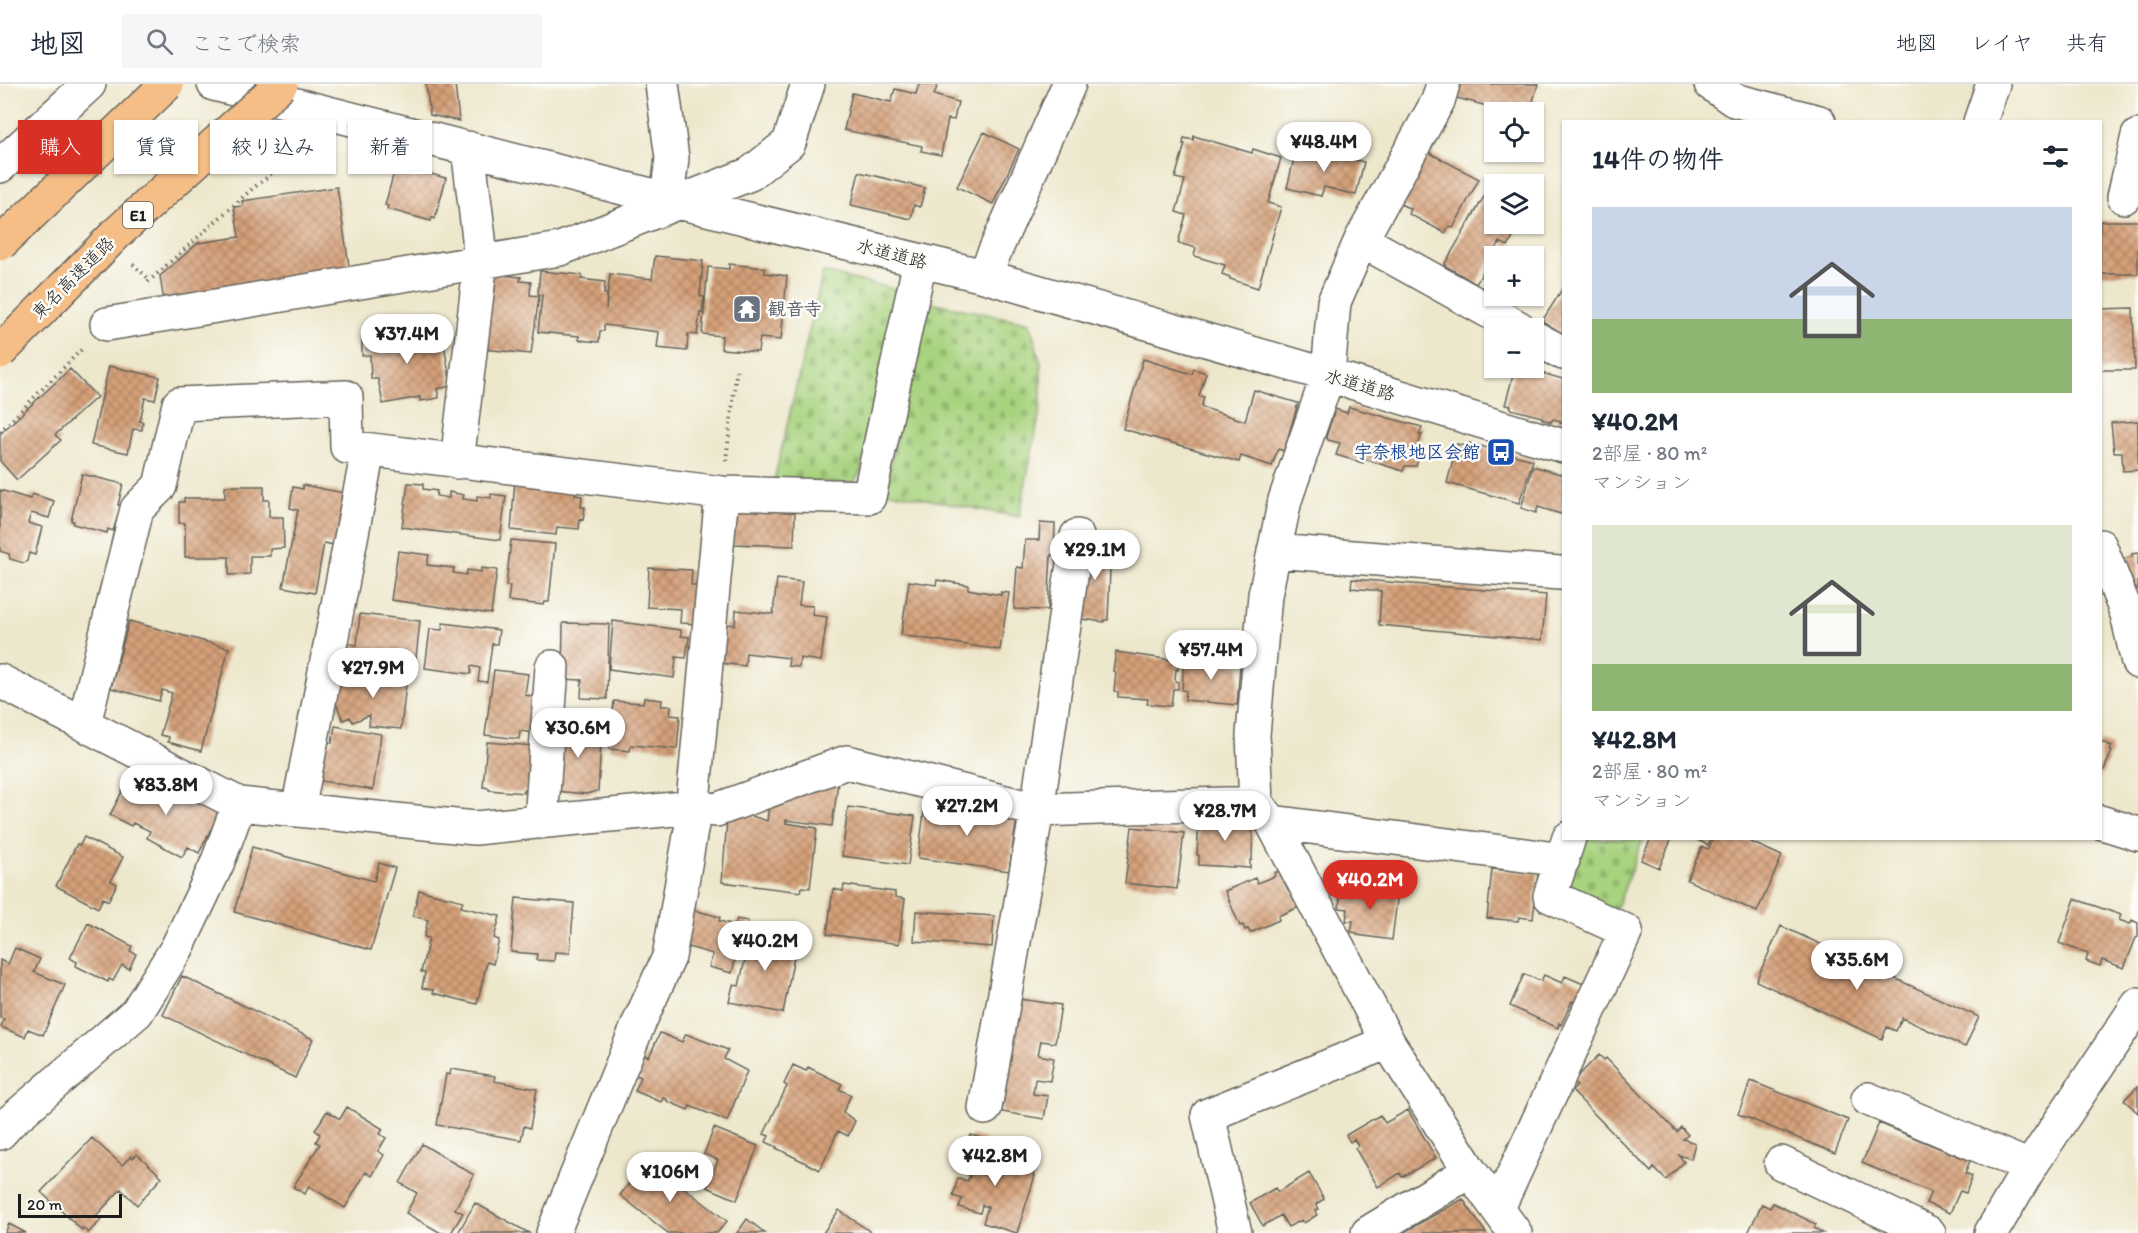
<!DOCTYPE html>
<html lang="ja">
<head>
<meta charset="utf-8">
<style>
  :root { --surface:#fff; --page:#f6f6f7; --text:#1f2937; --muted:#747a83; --line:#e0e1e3; --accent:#d93025 }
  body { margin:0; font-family:Itim,"Klee One",sans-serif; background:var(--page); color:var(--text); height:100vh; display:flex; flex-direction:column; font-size:22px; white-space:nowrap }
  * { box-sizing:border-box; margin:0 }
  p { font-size:20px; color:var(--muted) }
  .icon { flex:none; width:33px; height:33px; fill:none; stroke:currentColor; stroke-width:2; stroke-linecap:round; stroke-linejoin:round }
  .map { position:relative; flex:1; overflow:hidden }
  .panel { position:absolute; left:1562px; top:36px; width:540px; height:720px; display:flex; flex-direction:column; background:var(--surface); border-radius:0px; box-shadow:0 2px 4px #0004 }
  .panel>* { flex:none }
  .hud { position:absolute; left:18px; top:36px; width:570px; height:54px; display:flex; gap:12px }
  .controls { position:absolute; left:1484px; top:18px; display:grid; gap:12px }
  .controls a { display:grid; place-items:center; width:60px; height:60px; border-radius:0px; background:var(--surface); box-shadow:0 2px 4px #0004; font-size:30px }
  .scale { position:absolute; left:18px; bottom:15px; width:104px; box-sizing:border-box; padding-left:6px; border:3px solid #1c1c1c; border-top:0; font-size:16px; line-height:21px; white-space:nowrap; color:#1c1c1c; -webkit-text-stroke:4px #fdfcf7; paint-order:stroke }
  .price { position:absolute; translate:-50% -51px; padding:0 14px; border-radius:21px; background:#fff; color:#222; font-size:20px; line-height:39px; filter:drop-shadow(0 2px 3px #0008) }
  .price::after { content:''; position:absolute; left:50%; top:36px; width:18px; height:14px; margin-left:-9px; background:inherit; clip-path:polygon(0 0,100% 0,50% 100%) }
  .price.selected { background:var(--accent); color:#fff }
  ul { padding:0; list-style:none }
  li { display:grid; align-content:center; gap:12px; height:318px; padding:0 30px }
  li span { display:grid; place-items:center; height:186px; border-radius:0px; color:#555 }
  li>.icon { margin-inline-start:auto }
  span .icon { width:108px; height:108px; fill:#fffc; stroke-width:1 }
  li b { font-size:26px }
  h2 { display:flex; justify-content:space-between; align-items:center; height:72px; padding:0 30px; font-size:26px }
  .pill { padding:0 21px; border-radius:0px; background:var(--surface); box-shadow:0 2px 4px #0004; font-size:21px; line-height:54px }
  .pill.selected { background:var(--accent); color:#fff }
  header { display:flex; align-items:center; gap:36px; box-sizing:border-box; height:84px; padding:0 30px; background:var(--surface); border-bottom:2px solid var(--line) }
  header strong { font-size:28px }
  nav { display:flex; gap:33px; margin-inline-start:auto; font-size:21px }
  .search { width:420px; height:54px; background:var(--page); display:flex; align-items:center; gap:15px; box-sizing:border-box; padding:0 21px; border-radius:0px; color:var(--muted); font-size:22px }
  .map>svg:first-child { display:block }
  .cemetery { fill:url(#cemetery-stones); stroke:#62784e; stroke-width:1.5 }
  .building { fill:url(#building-cross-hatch) }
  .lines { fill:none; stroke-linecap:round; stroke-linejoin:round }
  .minor-casing { stroke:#65635a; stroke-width:36 }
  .path { stroke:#65635a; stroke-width:4; stroke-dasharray:1.5 4.5; stroke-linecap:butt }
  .minor { stroke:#fff; stroke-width:33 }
  .highway-bridge-casing { stroke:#65635a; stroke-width:36; stroke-linecap:butt }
  .highway-bridge { stroke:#f6be87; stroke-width:33 }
  .labels { text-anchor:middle; stroke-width:5; stroke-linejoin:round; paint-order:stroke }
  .shield { fill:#fdfcf7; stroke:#605f5e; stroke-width:1.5 }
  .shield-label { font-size:16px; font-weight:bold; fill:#1c1c1c }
  .street-label { font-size:18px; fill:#1c1c1c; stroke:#fdfcf7 }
  .worship-label { font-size:18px; font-weight:bold; fill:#5b616d; stroke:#fdfcf7; text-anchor:start }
  .transit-label { font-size:18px; font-weight:bold; fill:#164399; stroke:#fdfcf7; text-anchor:end }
</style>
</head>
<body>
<header>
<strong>地図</strong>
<div class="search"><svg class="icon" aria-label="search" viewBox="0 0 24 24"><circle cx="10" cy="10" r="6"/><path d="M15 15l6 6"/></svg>ここで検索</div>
<nav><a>地図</a><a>レイヤ</a><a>共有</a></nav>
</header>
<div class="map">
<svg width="2138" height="1149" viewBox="0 0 2138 1149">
  <defs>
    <pattern id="cemetery-stones" width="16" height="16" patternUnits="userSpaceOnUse" patternTransform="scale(1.5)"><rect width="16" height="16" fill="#a8d37f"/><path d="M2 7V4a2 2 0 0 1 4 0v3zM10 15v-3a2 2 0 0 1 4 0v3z" fill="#90b56d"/></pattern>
    <pattern id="building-cross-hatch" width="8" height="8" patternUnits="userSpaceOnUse" patternTransform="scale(1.5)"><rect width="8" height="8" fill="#d5a079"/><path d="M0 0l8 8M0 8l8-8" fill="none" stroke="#ac8262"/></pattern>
  </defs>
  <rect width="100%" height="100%" fill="#fdfcf7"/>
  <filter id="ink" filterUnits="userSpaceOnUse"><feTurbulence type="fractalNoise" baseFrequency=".0167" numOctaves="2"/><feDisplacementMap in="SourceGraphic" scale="12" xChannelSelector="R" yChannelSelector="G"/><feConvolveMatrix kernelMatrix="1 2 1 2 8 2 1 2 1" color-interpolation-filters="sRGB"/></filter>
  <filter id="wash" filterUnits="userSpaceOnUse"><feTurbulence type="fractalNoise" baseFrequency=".008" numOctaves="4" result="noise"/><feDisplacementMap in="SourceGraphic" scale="24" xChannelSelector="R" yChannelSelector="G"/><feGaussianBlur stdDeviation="1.35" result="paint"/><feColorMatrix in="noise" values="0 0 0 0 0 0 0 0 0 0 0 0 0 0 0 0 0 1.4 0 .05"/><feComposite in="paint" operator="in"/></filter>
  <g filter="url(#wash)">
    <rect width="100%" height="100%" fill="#ede7cc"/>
    <!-- cemetery -->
    <path class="cemetery" d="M823 188 898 206 861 387 853 399 774 397Z
      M925 217 1030 239 1041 280V322L1019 433 885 407Z
      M1584 755H1643L1614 831 1566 808Z"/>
    <g id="blocks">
      <!-- building -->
      <path class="building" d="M426 0H455L459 37 430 31Z
        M919 0H938L934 11 958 18 954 36 948 35 941 71 921 67 922 62 844 46 852 9 891 18 895 5 916 10Z
        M1456 0H1538L1530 28H1510L1453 13Z
        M984 48 1019 65 993 120 957 103Z
        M1194 52 1252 69 1253 65 1281 74 1268 119 1281 123 1258 204 1230 195V193L1222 190 1225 181 1194 172 1196 164 1178 159 1186 131 1176 128 1185 96 1175 94 1185 60H1183L1184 54 1193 56Z
        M1297 62 1364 78 1356 111 1324 103 1321 112 1287 104Z
        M1424 66 1479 95 1453 144 1449 142 1445 149 1409 130 1411 125 1400 120Z
        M396 81 446 94 435 135 432 133 431 137 387 125 388 122 385 121Z
        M859 88 925 104 920 123 914 121 911 135 851 121Z
        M1495 94 1507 100H1494V140H1521L1508 162 1500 158 1476 200 1444 181Z
        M337 103 350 188 164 218 160 192 198 159 239 153 234 123 243 122 242 117Z
        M2100 137H2138V190H2100Z
        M655 172 703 177 700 212 704 213 702 229 700 228 697 251 688 250 687 267 657 264 659 248 604 241V247H600L599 258 579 256V252L538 248 542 211 538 210 540 187 582 191 581 195 605 198 604 210H607L606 225 610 190 652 195Z
        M729 180 765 184V189L787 192 781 256 760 254 758 268 721 265 722 252 702 250 708 183 729 185Z
        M491 190 521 193 520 197 531 198 530 211 539 212 531 270 483 265Z
        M1563 204V250L1542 237Z
        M2133 224 2135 286H2100V225Z
        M403 240 404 245 407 244 410 258 443 254 451 302 437 305 439 314 420 317V313L383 320 378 295H371L370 271 362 272V254L389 249 388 243Z
        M1143 275 1192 290 1194 285 1206 289 1199 312 1204 313 1201 323 1245 337 1254 306 1298 319 1284 367 1278 365 1272 382 1241 372 1239 378 1123 345Z
        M109 282 160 293 155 316 145 314 140 337 143 338 142 346 133 345 128 369 91 361Z
        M1515 284H1524L1563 295V340L1560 339 1561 337 1553 335 1551 338 1542 335V333L1511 325V322L1505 321Z
        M70 285 97 313 55 351 61 356 17 396 0 377V350Z
        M1349 323 1422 343 1419 351H1422L1415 368 1420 369 1416 382H1405L1403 387 1364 375 1363 379 1336 371 1340 359 1328 356 1326 353 1335 325 1347 329Z
        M2138 337V386L2123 387 2122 368H2114L2111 339Z
        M1469 359 1533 376 1519 419 1447 399 1457 360 1468 363Z
        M1533 382 1563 391V425L1561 430 1538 423 1536 429 1521 424Z
        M82 390 123 400 118 421 121 422 113 447 108 445 107 449 73 440 74 437H71Z
        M515 396 576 404 575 411 582 412 581 423H585L583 436 580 435 579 445 557 443 556 451 511 446Z
        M408 399 423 400V405L437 407 436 412 449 414V408L464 411 463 415 477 417V412L491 414V410L506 412 500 456 402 443Z
        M303 401 349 410 339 462 324 459 315 509 283 503 298 426 290 424 293 403 303 405Z
        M225 402H264V416H269V433H283L284 464 270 465V472H250V490L229 491V473H185V439H179V418H184V414H225Z
        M0 406 30 415 32 410 54 417 49 434 31 429 28 439 42 443 35 471 29 469 27 477 24 479 10 475 9 470 0 467Z
        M733 425 795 427 794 462 732 460Z
        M1040 439 1055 440 1054 471H1051L1048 526 1014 525 1017 483 1023 484 1025 456H1039Z
        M511 456 555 460 549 518H545L544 521 508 517 510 502H506Z
        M1080 457 1111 461 1108 536H1104V538L1082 535Z
        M398 467 429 471 427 481 454 484 453 489 466 491 467 486 481 488V484L497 486 491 530 391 516Z
        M2138 469V505L2122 507 2115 475 2132 473V470Z
        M649 484 692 486 691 501H700L698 540 680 539 681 525 647 523Z
        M777 495 802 498 799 521 813 522 812 531 827 533 821 577 800 574 799 583 788 582 789 574 746 569 745 582 720 579 725 540 735 541 736 526 773 530Z
        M1352 495 1546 511 1542 556 1379 541 1381 507 1351 504Z
        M937 496 968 501V505L1001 511V508L1009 509 1000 566 901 551 909 497 936 501Z
        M360 530 420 537 416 574 367 568 366 576 342 572 344 559 357 561Z
        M129 537 229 564 201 667 168 658 169 653 160 651 172 609 162 606 159 617 111 604Z
        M613 537 681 546V552L689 553 686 574 676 573 674 594 609 585Z
        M443 539 499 546 497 560H492L487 598 478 597 480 584 471 582V590L425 584 430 545 442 546Z
        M563 539 609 540 607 615 581 614 582 596 562 595Z
        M1116 568 1179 577 1178 586 1176 585 1175 597 1178 598V605H1173L1171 622 1147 620 1148 615 1118 613V608L1114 607 1116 588 1113 587Z
        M1184 572 1219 576 1218 578 1240 581 1237 621 1185 616 1186 607 1182 606Z
        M494 586 528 590 525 611 538 613 534 649 520 647 519 655 485 651Z
        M370 588 407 591 401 645 369 642 370 631 353 638 350 633 343 636 332 609 337 598 354 591 355 594Z
        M644 614 662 616 661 622H671L670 631 680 632 677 665 631 661 630 667 609 665 614 617 643 619Z
        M558 641 602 644 598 707 586 710 555 707Z
        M335 642 381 650 373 706 316 696 322 658 332 659Z
        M2100 657 2112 662 2110 666 2112 667 2100 695Z
        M487 658 534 662 531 707 524 706V709L489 706V704L483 703Z
        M130 692 175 714 179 706 220 727 199 769 188 763 182 773 147 754 150 747 133 739 131 742 110 731Z
        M814 696 838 699 832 742 786 736V739L817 744 810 804 802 803 801 808 722 798 728 724 767 737 770 712Z
        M925 720 1017 733 1009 787 918 774Z
        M848 723 915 732 908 781 842 772Z
        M1199 734 1253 735 1252 776H1250V784L1199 781V771H1197Z
        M1132 743 1184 749 1177 805 1125 799Z
        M84 753 123 773 111 797 117 800 108 817 103 814 98 824 56 802 77 760 80 761Z
        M1651 754H1672L1659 784 1641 776Z
        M1693 754H1711L1708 761Z
        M1714 754H1742L1782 772 1757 828 1687 796 1702 763 1708 765Z
        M252 763 374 797 379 779 395 784 371 866 234 828Z
        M1284 785 1299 823 1278 832 1279 836 1250 849 1248 845 1245 846 1243 841 1240 842 1225 807 1255 794 1257 799 1275 792 1274 789Z
        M1492 785 1538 789 1533 835 1519 833 1518 837 1487 834Z
        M844 801 895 808V813L905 815 899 860 827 850 833 805 843 807Z
        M1341 801 1398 808 1392 856 1357 851V849L1351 848 1353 837H1346L1348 825 1339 824Z
        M419 806 463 817 461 823 500 832 494 854 499 856 493 880 487 878 477 920 433 909 434 906 422 904 425 889 421 888 429 854 424 853 428 836 413 832Z
        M516 814 574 819 570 869 555 868 554 877 536 876 537 870 511 868Z
        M2075 815 2121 831 2119 836 2130 840 2132 836 2138 839V853L2136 854 2124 884 2102 876 2100 882 2086 877 2088 870 2059 859Z
        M690 825 720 833 719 837 735 841 737 835 748 837 745 848 742 847 732 889 709 883 713 870 681 861Z
        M916 827 994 832 992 863 914 857Z
        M88 839 132 862 130 867 136 870 129 885 122 881 113 897 109 895 108 898 76 882 77 878 70 874Z
        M1781 842 1979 933 1965 963 1902 934 1896 947 1887 943 1882 955 1756 897Z
        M748 846 797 857 783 929 729 918 733 901 739 902 748 863 744 862Z
        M15 864 40 875 34 888 65 901 43 951 28 945 25 953 1 943 4 935 0 934V876L8 880Z
        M1524 890 1541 897 1544 891 1562 899 1565 892 1588 902 1580 921 1572 917 1561 941 1559 939 1558 944 1510 922Z
        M182 892 313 955 295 994 163 931Z
        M1019 915 1061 921 1055 959 1041 957 1038 971 1054 974 1050 997 1035 995 1033 1010 1048 1012 1044 1035 1002 1028Z
        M660 949 682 958 686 950 728 966 724 975 747 987 727 1037 690 1022 688 1026 667 1017V1015L663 1014 661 1018 635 1007 641 993 636 991 644 971 649 973Z
        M1599 971 1604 976 1606 974 1677 1048 1681 1043 1688 1051 1683 1055 1695 1059 1691 1075 1679 1071 1684 1078 1666 1096 1654 1084 1651 1088 1572 1007 1577 1002 1572 998Z
        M793 981 806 987 808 983 842 1000 839 1005 851 1011 843 1028 855 1037 848 1052 838 1047 820 1086 776 1064 777 1063 766 1058 769 1052 764 1050 787 1002 784 1000Z
        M451 985 495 992 494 997 537 1005 530 1044 524 1042 521 1056 437 1041 446 990 450 991Z
        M1751 997 1848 1036 1835 1069 1738 1030Z
        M2138 1002V1029L2124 1016Z
        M347 1023 383 1045 380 1050 386 1054 378 1067 384 1071 372 1092 366 1088 345 1124 309 1102 305 1110 293 1103 320 1060 316 1058 320 1050 315 1046 327 1027 340 1035Z
        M1408 1026 1436 1074 1402 1093 1400 1089 1378 1103 1355 1064 1358 1062 1354 1055 1350 1058 1346 1051 1380 1031 1385 1039Z
        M1879 1039 1970 1077 1965 1089 1972 1092 1966 1109 1960 1107 1950 1129 1926 1119 1931 1108 1862 1079Z
        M714 1044 758 1062 737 1116 707 1103 718 1076 704 1070Z
        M971 1051 984 1055 980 1066 1001 1072 996 1086 1004 1088 1007 1079 1017 1082 1020 1074 1036 1080 1033 1091 1035 1092 1017 1149 983 1139 988 1123 982 1121 980 1129 959 1123 962 1115 953 1112 958 1094 968 1097 970 1091 964 1089 967 1081 959 1078 964 1062 967 1063Z
        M92 1054 122 1081 131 1072 133 1074 137 1070 162 1093 137 1121 121 1105 96 1132 101 1136 88 1149 83 1144 82 1146 41 1108Z
        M422 1060 474 1091 455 1125 463 1129 451 1149H441L406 1129 417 1109 400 1099Z
        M648 1076 727 1137 717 1149H668L620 1111Z
        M1309 1089 1324 1115 1316 1120 1319 1125 1315 1127 1317 1131 1304 1139 1302 1136 1288 1143 1281 1131 1263 1142 1250 1119 1275 1104 1278 1108Z
        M1463 1115 1486 1149H1402Z
        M475 1119 529 1149H458Z
        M1773 1119 1816 1140 1814 1144 1823 1149H1748L1762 1120 1770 1124Z
        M839 1126 872 1149H823Z
        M747 1135 765 1149H737Z
        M9 1140 26 1149H5Z"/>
    </g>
  </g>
  <g filter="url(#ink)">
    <use href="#blocks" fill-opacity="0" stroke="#65635a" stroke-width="1.5"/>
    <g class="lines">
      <!-- minor casing -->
      <g class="minor-casing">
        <path id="minor" d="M214 0 678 118 984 192 1328 291 1563 362
          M662 0 672 74 667 115
          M1443 0 1438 17 1361 156 1334 218 1328 291 1285 416 1265 511 1253 651 1256 719 1272 738 1388 958 1470 1087 1515 1149
          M1711 0 1734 16 1819 38
          M1980 38 1993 0
          M0 82 89 0
          M2124 113 2138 52
          M1361 156 1519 244
          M984 192 1069 0
          M107 240 560 165 750 90 789 59 808 0
          M1533 253 1563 269
          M457 378 480 184 479 154 468 64
          M2100 462 2127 530 2138 578
          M1274 467 1560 489
          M0 597 239 720 475 744 695 723 716 726 847 678 1037 726 1256 719
          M84 640 137 425 160 402 179 320 346 313 347 363 722 409 869 413 920 177
          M298 726 368 367
          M541 738 552 583
          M1272 738 1563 776
          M2100 738 2138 750
          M1868 1015 2030 1083
          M985 1024 1037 726 1077 452
          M0 1049 10 1038 137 928 177 864 217 780 239 720
          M1781 1079 1929 1149
          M1498 1124 1626 847 1550 812 1569 754
          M553 1149 639 939 669 873 695 723 694 707 722 409
          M1235 1149 1208 1031 1388 958
          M1368 1149 1470 1087
          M1991 1149 2030 1083 2138 921"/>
      </g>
      <!-- path -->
      <path class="path" d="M133 180 150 196
        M148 198 252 105 312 60
        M0 348 84 263
        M726 377 737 282"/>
      <!-- minor -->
      <use href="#minor" class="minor"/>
      <!-- highway-bridge casing -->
      <g class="highway-bridge-casing">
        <path id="highway-bridge" d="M0 160 167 0
          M0 268 117 149 281 0"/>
      </g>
      <!-- highway-bridge -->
      <use href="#highway-bridge" class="highway-bridge"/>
    </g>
  </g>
  <!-- icons -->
  <defs>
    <g id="temple-square" transform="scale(1.5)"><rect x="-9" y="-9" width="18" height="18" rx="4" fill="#6b7280" stroke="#fdfcf7"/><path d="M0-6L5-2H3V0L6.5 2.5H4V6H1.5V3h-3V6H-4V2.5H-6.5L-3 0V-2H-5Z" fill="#fff"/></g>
    <g id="bus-square" transform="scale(1.5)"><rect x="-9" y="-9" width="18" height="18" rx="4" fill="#1a4fb4" stroke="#fdfcf7"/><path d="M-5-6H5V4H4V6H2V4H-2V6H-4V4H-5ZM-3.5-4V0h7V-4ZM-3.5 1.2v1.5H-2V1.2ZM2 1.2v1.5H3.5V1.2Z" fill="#fff"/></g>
  </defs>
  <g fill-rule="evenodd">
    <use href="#temple-square" x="747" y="225"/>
    <use href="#bus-square" x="1501" y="368"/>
  </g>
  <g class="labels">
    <!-- shield labels -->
    <rect class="shield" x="123" y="118" width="30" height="26" rx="4.5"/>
    <g class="shield-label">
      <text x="138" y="137">E1</text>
    </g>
    <!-- street labels -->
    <g class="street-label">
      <text transform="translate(892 170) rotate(14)" y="6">水道道路</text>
      <text transform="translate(73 194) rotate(-45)" y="6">東名高速道路</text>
      <text transform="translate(1360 301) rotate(16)" y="6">水道道路</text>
    </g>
    <!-- worship labels -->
    <g class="worship-label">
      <text x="768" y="231">観音寺</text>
    </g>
    <!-- transit labels -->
    <g class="transit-label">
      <text x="1480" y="374">宇奈根地区会館</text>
    </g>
  </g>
</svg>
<div class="controls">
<a><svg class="icon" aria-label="locate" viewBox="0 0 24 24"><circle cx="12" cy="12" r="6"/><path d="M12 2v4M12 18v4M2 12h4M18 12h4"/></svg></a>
<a><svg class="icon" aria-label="layers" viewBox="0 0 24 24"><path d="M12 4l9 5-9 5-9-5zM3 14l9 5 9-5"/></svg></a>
<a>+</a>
<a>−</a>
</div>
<div class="scale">20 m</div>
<b class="price" style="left:1324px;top:89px">¥48.4M</b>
<b class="price" style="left:407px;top:281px">¥37.4M</b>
<b class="price" style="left:1095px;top:497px">¥29.1M</b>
<b class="price" style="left:1211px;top:597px">¥57.4M</b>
<b class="price" style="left:373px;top:615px">¥27.9M</b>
<b class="price" style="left:578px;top:675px">¥30.6M</b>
<b class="price" style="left:166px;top:732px">¥83.8M</b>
<b class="price" style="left:967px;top:753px">¥27.2M</b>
<b class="price" style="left:1225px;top:758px">¥28.7M</b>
<b class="price selected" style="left:1370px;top:827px">¥40.2M</b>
<b class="price" style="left:765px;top:888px">¥40.2M</b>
<b class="price" style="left:1857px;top:907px">¥35.6M</b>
<b class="price" style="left:995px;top:1103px">¥42.8M</b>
<b class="price" style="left:670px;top:1119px">¥106M</b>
<div class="hud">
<a class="pill selected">購入</a>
<a class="pill">賃貸</a>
<a class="pill">絞り込み</a>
<a class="pill">新着</a>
</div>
<section class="panel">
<h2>14件の物件<svg class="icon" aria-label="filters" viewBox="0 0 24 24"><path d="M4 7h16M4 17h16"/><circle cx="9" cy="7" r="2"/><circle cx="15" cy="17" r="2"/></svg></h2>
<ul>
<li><span style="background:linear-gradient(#c9d6e8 60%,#8fb573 0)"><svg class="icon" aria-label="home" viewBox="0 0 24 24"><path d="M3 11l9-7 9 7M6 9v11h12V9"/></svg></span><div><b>¥40.2M</b><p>2部屋 · 80 m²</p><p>マンション</p></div></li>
<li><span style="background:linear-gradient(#dfe7d0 75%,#8fb573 0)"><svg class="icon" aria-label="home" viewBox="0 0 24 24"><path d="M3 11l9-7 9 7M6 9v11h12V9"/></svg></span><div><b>¥42.8M</b><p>2部屋 · 80 m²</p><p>マンション</p></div></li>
</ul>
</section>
</div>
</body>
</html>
